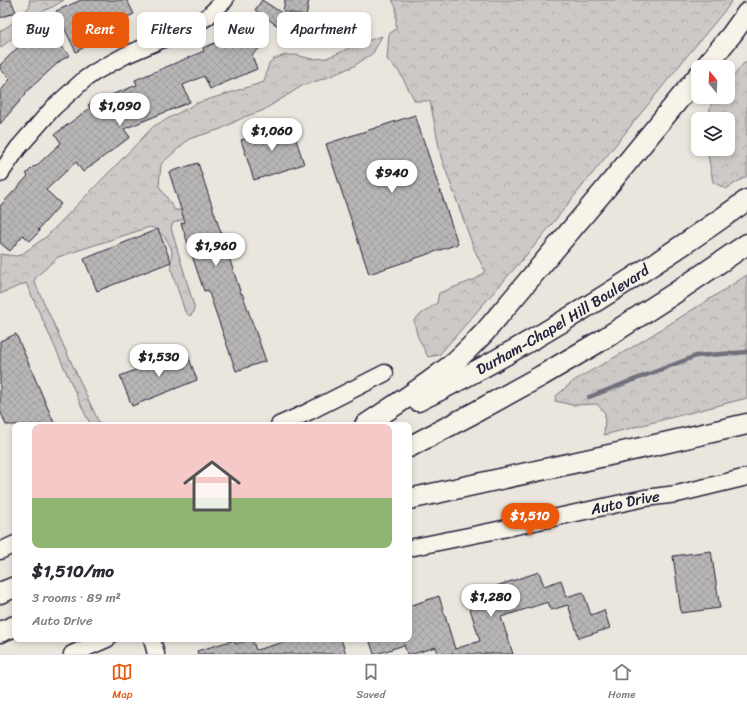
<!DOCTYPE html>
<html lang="en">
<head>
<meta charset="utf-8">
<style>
  :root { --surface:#fff; --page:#f7f7f7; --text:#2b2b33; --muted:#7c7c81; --line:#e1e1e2; --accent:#ea580c }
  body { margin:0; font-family:Sriracha,sans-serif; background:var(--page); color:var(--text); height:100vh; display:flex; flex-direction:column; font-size:15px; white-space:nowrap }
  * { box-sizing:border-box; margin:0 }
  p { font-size:13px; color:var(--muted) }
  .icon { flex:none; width:22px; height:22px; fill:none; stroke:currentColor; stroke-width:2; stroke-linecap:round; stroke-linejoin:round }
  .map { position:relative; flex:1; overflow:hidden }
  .panel { position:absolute; left:12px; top:422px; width:400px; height:220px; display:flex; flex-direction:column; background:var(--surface); border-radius:8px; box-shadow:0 2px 6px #0003 }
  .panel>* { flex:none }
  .hud { position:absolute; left:12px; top:12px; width:400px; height:36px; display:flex; gap:8px }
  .needle { width:26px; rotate:342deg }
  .controls { position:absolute; left:691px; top:60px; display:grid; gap:8px }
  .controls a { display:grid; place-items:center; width:44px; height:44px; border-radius:8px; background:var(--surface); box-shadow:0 2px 6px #0003; font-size:20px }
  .price { position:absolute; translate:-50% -34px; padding:0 9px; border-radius:14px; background:#fff; color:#222; font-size:13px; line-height:26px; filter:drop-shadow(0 1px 2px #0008) }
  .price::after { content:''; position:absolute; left:50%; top:24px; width:12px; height:9px; margin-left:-6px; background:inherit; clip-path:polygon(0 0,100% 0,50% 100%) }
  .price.selected { background:var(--accent); color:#fff }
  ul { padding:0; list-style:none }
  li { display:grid; align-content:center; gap:8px; height:212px; padding:0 20px }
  li span { display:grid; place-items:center; height:124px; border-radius:8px; color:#555 }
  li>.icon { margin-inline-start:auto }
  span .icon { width:72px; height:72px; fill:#fffc; stroke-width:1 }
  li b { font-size:17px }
  .tag { padding:0 14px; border-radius:8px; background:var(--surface); box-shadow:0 2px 6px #0003; font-size:14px; line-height:36px }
  .tag.selected { background:var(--accent); color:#fff }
  .tab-bar { display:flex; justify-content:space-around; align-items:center; height:56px; border-top:1px solid var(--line); background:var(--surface); font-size:11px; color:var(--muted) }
  .tab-bar a { display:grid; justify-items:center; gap:2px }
  .tab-bar .selected { color:var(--accent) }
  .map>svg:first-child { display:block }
  .forest { fill:url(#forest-crowns); stroke:#787680 }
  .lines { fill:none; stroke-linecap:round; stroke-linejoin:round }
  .stream { stroke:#716f7b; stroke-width:4.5 }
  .building { fill:url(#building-cross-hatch); stroke:#22223b }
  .minor-casing { stroke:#22223b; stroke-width:19 }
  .major-casing { stroke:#22223b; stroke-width:23 }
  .minor { stroke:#f7f3e8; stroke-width:16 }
  .major { stroke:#f7f3e8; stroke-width:20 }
  .labels { text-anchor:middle; stroke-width:3; stroke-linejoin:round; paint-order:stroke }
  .street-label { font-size:15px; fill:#22223b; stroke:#f7f3e8 }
</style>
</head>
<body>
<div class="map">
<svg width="747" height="654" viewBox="0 0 747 654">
  <defs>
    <pattern id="forest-crowns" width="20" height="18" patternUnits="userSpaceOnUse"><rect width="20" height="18" fill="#cdc9c6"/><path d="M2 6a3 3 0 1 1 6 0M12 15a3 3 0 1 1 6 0" fill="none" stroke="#b0acab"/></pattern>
    <pattern id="building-cross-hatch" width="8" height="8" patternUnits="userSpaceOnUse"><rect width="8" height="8" fill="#b8b6b5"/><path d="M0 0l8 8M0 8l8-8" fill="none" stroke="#9e9c9d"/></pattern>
  </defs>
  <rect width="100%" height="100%" fill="#eae6de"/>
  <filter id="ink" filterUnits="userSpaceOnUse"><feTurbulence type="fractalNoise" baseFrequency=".025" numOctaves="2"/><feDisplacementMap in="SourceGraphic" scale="8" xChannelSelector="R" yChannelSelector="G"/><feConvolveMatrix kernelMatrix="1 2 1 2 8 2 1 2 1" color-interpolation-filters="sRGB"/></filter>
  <g filter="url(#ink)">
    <!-- forest -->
    <path class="forest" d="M29 0H64L54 6 39 13 29 25 0 48V31L10 25 30 6Z
      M392 0H732L727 8 687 56 535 245 439 355 428 357 417 335 414 320 424 312 437 303 439 293 476 279 485 271 474 249 441 157 430 101H415L400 73 387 59 389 34 396 29V7Z
      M382 36 373 53 354 66 326 78 302 86 262 111 244 117 221 129 189 139 161 164 159 186 175 210H181L196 204 191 216 173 223 171 228 194 306V312L190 316 185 312C181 297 174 282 171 267 170 262 172 257 172 252 170 241 160 230 150 227L58 257 37 276 34 281 100 425H91L86 416 26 283 0 294V254L17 256 22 254 47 236 154 126 197 103 264 82 269 63 274 59 285 55H296L312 59 326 58 337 54 357 44Z
      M747 62V176L726 189 713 182 707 149H728V119H708L711 105 717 97H728V84L743 64Z
      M747 275V398L604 435 605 413 597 404 572 405 555 401 556 396 575 380 631 348 713 297Z"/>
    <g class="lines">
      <!-- stream -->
      <path class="stream" d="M589 397 696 356 747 352"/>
    </g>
    <!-- building -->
    <path class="building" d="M0 0H11L16 12 0 18Z
      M81 0H127L134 14 115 23 119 31 88 45 76 52 56 11Z
      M262 0 285 15 278 26 255 10Z
      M285 0H309L306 16 283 11Z
      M250 22 267 42 252 55 257 69 210 89 204 76 183 85 190 102 124 129 130 137 83 172 76 162 46 190 61 204 38 230 40 231 30 241 23 235 10 251 0 243V206L28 176 26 174 34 166 35 167 61 143 55 134 90 108 88 105 99 97 101 99 137 85 135 80 204 51 203 48 236 34Z
      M39 27 70 55 60 61 25 93 26 94 0 124V92L10 79 0 69V65Z
      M415 115 458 244 369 274 326 144Z
      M291 124 304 164 254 180 241 140Z
      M198 163 241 294 242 293 266 361 236 371 208 290 204 291 181 223 185 222 169 172Z
      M158 229 171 262 97 291 84 259Z
      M16 334 55 425H6L0 410V341Z
      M186 350 197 380 132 406 120 376Z
      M711 551 720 608 681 613 673 556Z
      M539 572 544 586 561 580 566 597 583 592 591 615 604 610 610 628 579 638 568 605 551 610 548 602 501 617 513 654H438L436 647 413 654H407L404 645 377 654H374L369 639H409V606L439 596 455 649 480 641 466 596Z
      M252 639 256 650 288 641 287 639H341L346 654H198L197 651 234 640 236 644Z"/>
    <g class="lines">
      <!-- minor casing -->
      <g class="minor-casing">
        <g id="minor">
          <path d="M0 174 18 148 53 108 85 79 95 72 126 55 187 29 207 17 225 0"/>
          <path d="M279 425 308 412 385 373"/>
          <path id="s1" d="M409 548 493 531 645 498 677 494 747 477"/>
          <path d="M0 551 15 544"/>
          <path d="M152 639 156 654"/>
          <path d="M72 654 107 639"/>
        </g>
      </g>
      <!-- major casing -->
      <g class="major-casing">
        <g id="major">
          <path d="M705 67 732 34 747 13"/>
          <path id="s2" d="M418 401C500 361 578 314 654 264 686 243 717 222 747 200"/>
          <path d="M365 425C394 406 424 387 451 365 463 355 473 344 484 333L603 192 698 76"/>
          <path d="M409 447 472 414 541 376 602 340 672 295 747 244"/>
          <path d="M409 499 664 443 747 424"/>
          <path d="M0 593 15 587"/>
          <path d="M0 632 15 626"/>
        </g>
      </g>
      <!-- minor -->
      <use href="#minor" class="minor"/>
      <!-- major -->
      <use href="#major" class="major"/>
    </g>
  </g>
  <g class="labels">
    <!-- street labels -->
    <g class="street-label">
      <text dy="5" stroke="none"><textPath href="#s2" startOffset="166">Durham-Chapel Hill Boulevard</textPath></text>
      <text dy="5" stroke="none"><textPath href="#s1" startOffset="221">Auto Drive</textPath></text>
    </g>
  </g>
</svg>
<div class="controls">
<a><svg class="needle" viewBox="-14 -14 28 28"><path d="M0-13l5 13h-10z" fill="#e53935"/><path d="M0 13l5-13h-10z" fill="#7c7c81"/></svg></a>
<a><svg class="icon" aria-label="layers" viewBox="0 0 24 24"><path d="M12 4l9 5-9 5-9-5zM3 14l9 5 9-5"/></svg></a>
</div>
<b class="price" style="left:120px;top:127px">$1,090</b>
<b class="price" style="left:272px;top:152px">$1,060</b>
<b class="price" style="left:392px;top:194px">$940</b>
<b class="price" style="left:216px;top:267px">$1,960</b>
<b class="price" style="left:159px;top:378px">$1,530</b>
<b class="price selected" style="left:530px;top:537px">$1,510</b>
<b class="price" style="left:491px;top:618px">$1,280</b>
<div class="hud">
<a class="tag">Buy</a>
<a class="tag selected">Rent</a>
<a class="tag">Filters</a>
<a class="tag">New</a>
<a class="tag">Apartment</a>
</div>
<section class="panel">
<ul>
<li><span style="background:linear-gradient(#f6c9c9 60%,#8fb573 0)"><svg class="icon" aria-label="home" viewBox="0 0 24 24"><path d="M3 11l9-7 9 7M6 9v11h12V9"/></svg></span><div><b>$1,510/mo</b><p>3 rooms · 89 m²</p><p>Auto Drive</p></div></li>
</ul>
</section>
</div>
<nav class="tab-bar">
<a class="selected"><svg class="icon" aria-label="map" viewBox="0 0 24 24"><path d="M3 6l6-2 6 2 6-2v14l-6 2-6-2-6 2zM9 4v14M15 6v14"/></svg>Map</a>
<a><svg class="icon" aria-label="saved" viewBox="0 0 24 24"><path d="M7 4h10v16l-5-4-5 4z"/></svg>Saved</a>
<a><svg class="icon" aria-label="home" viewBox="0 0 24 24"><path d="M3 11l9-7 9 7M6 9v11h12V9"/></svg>Home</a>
</nav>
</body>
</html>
